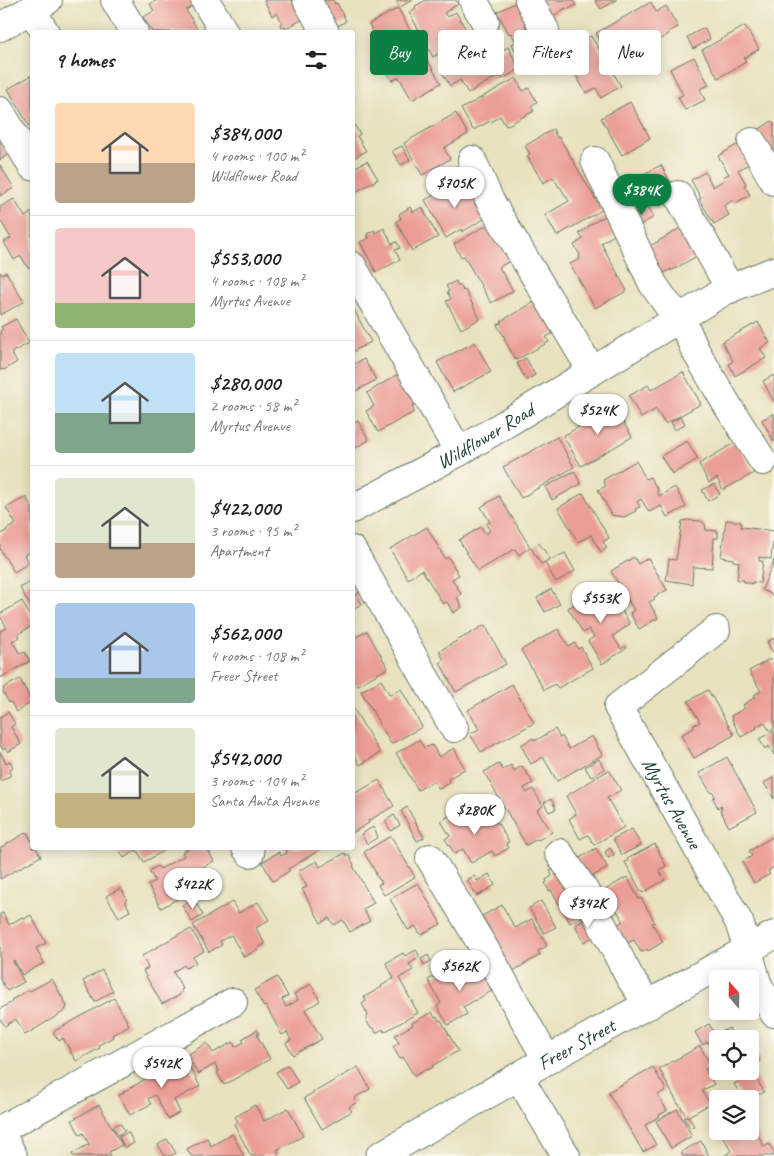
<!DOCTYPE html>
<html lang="en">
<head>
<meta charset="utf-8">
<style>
  :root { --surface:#fff; --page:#f2f2f2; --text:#222; --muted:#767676; --line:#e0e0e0; --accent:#0b8043 }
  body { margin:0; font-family:Caveat,sans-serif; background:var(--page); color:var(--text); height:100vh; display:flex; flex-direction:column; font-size:19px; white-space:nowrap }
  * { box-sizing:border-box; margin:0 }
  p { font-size:16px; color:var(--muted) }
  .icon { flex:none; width:28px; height:28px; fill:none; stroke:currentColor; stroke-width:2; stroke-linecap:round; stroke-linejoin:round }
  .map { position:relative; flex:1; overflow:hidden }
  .details { position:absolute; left:30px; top:30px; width:325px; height:820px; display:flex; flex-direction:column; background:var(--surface); border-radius:5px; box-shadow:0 2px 12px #0003 }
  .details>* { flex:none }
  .guide { position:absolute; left:370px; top:30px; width:329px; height:45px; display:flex; gap:10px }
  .needle { width:32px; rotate:340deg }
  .tools { position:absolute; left:709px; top:970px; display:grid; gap:10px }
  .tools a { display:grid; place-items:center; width:50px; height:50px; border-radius:5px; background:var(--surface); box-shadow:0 2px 12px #0003; font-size:25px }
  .price { position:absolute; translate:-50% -42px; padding:0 11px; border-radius:18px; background:#fff; color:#222; font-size:16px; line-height:32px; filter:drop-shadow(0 1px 2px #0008) }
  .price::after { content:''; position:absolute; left:50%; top:30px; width:15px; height:11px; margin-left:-8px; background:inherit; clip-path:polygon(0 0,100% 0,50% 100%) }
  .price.on { background:var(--accent); color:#fff }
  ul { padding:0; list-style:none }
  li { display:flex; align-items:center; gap:15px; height:125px; padding:0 25px }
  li+li { border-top:1px solid var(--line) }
  li span { display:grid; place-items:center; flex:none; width:140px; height:100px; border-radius:5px; color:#555 }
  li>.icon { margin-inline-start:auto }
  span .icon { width:60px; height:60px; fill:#fffc; stroke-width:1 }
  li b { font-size:21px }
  h2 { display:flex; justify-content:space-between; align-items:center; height:60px; padding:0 25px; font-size:21px }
  .chip { padding:0 18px; border-radius:5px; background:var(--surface); box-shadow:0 2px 12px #0003; font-size:18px; line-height:45px }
  .chip.on { background:var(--accent); color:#fff }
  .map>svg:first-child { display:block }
  .building { fill:#eb9e96 }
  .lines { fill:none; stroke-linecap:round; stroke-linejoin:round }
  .minor-casing { stroke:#657765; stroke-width:30 }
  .major-casing { stroke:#657765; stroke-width:30 }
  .minor { stroke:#fff; stroke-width:28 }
  .major { stroke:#fff; stroke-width:28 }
  .labels { text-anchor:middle; stroke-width:4; stroke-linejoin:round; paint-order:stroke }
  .street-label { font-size:20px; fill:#1f3d34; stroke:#fbf7ec }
</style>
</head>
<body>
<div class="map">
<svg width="774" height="1156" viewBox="0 0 774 1156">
  <rect width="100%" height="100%" fill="#fbf7ec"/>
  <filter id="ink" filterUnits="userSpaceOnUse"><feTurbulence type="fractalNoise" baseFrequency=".02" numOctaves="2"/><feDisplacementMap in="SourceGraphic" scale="10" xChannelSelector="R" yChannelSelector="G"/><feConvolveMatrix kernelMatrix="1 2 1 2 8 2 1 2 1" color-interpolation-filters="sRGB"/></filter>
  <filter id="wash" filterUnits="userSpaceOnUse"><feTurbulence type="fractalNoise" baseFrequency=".0096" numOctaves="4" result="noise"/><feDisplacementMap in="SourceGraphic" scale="20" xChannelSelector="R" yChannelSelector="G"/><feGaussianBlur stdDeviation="1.12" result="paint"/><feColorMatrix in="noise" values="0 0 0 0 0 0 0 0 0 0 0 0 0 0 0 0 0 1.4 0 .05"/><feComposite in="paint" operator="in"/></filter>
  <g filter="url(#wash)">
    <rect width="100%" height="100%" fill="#e8e2bf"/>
    <g id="blocks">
      <!-- building -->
      <path class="building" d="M157 0H192L195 5 186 10 199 32H152L143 17 154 11 150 4Z
        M264 0H295L305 18 286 28 285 26 282 27 280 24 282 22 277 13 272 16Z
        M322 0H333L335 4 337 3 346 21 336 27Z
        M396 0H413L400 7Z
        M426 0H456L458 4 444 13 447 17 456 12 469 35 433 57 409 12 416 8 415 6Z
        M537 0H573L576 5 567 10 566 8 548 19Z
        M595 0H617L601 9Z
        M519 1 530 22 525 25 529 34 531 33 544 59 525 69 512 44 516 42 511 33 509 34 497 12Z
        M651 2 656 12 666 6 678 27 668 32 669 34 642 50 636 40 626 46 625 44 608 53 596 33Z
        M398 8 411 32 395 41 402 53 382 64 375 51 382 48 376 38 374 40 371 34 373 33 369 24Z
        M745 26 759 49 744 58 746 62 718 78 702 50Z
        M704 28 710 39 693 49 687 37Z
        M591 36 621 86 601 98 596 88 586 93 572 68 579 64 570 48Z
        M488 47 493 56 508 47 520 69 502 79 500 75 468 93 460 80 450 86 440 69 473 51 474 54Z
        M404 57 410 67 426 58 441 83 412 100 399 77 392 81 385 69Z
        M694 57 709 85 700 89 705 100 685 110 678 97 683 95 670 69Z
        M32 75V131L8 89Z
        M516 78 523 91 529 88 537 102 531 106 534 111 506 126 500 116 491 122 490 121 473 130 461 109Z
        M630 102 650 138 622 155 601 118Z
        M456 113 468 134 444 148 450 159 422 175 404 143Z
        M772 121 774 124V159L758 130Z
        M352 122 360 134 357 136 366 151 352 159Z
        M0 129 13 152 0 160Z
        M553 129 557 138 559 137 602 210 557 236 545 215 569 201 560 187H559L553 177 543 183 527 156 530 154 525 146Z
        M740 143 751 163 738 170 746 184 744 185 750 195 735 203 733 200 724 206 729 215 714 224 699 199 701 198 691 180 705 172 713 187 724 180 723 177 729 174 718 156Z
        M402 146 410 160 401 165 392 151Z
        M367 161 378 179 354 193 352 190V169Z
        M0 165 14 188 0 196Z
        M661 165 676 193 651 206 636 178Z
        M465 179 477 201 474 203 484 219 462 232 461 229 446 238 425 200 457 182 458 183Z
        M14 199 25 217 32 212V265L28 268 21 256 14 260 4 242 11 238 0 220V207Z
        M648 206 654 217 636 227 629 216Z
        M410 207 413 212 422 207 438 237 412 251 396 221 401 219 399 214Z
        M605 216 616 234 601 243 627 291 595 308 570 264 580 259 579 256 580 255 574 245 583 239 579 233 589 227 588 226Z
        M489 224 510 261 499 267 513 291 491 303 464 256 461 257 454 244Z
        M684 226 700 254 671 271V269L660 275 645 249Z
        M384 228 392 244 397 242 400 248 395 250 400 260 376 272 360 242 369 238 367 234 374 230 375 233Z
        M0 272 2 275 6 272 24 302 0 315Z
        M456 281 458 286 460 284 463 291 465 290 480 319 461 329 446 301 451 299 447 292 449 291 446 286Z
        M538 300 556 332 546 337 549 342 516 360 504 339 505 338 497 325 502 322 501 321Z
        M352 306 371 342 352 352Z
        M16 319 29 343 11 353 17 362 4 370 3 369 0 370V331L3 329 1 327Z
        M758 322 770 343 760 348 766 358 735 376 729 364 733 361 722 342Z
        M475 342 491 372 453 392 437 362Z
        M526 358 535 375 526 380 517 363Z
        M364 359 376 380 354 392 352 389V365Z
        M403 371 420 401 412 406 414 412 378 432 366 411 374 406 367 393Z
        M683 372 701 404 665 424 656 409 641 418 629 396 648 385 651 390Z
        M774 375V402L763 381Z
        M614 406 632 437 581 466 563 436Z
        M774 413V442L762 420Z
        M681 417 685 424 675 430 671 422Z
        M352 421 354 423 358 421 369 440 352 450Z
        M557 437 574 467 521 498 503 467Z
        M687 441 698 459 672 474 661 456Z
        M736 442 754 473 723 490 717 478 709 483 699 464Z
        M636 461 646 479 650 477 658 490 657 491 659 496 675 487 686 507 667 517 661 506 649 512 641 499 637 502 640 507 635 509 636 511 624 517 612 515 598 490 606 486 603 480Z
        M574 471 581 484 552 500 545 487Z
        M714 484 720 494 708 501 702 490Z
        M583 493 609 538 603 542 607 548 601 552 591 535 578 542 558 508Z
        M499 496 530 547 519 555 515 549 478 571 459 540 481 527 486 534 490 531 486 524 490 522 481 507Z
        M26 497 32 508V550L24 555 29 563 14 572 0 549V535L6 531V530L16 524 6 508Z
        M688 520 701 521 705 524 706 530 718 531V538H714L712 568 693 567 692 584 666 580 669 559 676 560 682 521Z
        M726 520 741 522V527L774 531 771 559 759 557V561H763L760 583 752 582V584L744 582V580H737L739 562 733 561V559L721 557Z
        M427 527 445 559 448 557 459 575 452 579 461 594 457 597 462 607 453 613 447 602 443 604 422 570 408 579 390 549Z
        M539 543 550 559 541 564 531 548Z
        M565 553 575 571 556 582 545 563Z
        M634 557 638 564 648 558 667 590 654 597 655 599 649 602 658 618 639 629 630 613 634 610 611 571Z
        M774 560V597L771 596V594L762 590Z
        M352 579 360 592 356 595 362 604 352 609Z
        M32 581V608L20 588Z
        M551 589 560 604 545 612 537 598Z
        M595 592 599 599 610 592 630 624 613 636 621 649 626 646 627 648 602 664 588 641 594 637 589 629 583 633 568 608Z
        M22 601 32 620V626L18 634 20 637 12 641 20 654 25 652 30 661 0 678V631L7 628 0 616V614Z
        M485 625 506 664 456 692 440 663 444 660 439 651Z
        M352 629 356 637 367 631 388 668 358 685 357 684 352 686Z
        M558 629 569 647 575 643 578 649 581 647 593 668 558 688 555 684 544 690 521 650Z
        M774 638V654L767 642Z
        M770 659 774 666V729L770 731 764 722 756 727 757 728 741 737 732 720 733 719 731 716 745 708 743 705 755 697 754 695 761 691 749 671Z
        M20 679 32 702 16 712 11 702 9 703 3 692 4 691 3 688Z
        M381 680 390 695 401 689 422 727 391 744 361 691Z
        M512 684 534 723 481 752 470 734 479 729 468 710Z
        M708 690 734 735 694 758 681 735 694 728 693 726 700 722 688 701Z
        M352 706 380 753 360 765 352 751Z
        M8 712 15 724 11 727 21 744 8 752 5 748 3 750 0 745V717Z
        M555 729 560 738 562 736 569 749 592 736 602 755 557 781 543 757 531 764 521 745 533 738 535 741Z
        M774 731V755L769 746 765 749 759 739Z
        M419 740 424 748 432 745 439 757 454 748 465 769 448 779 450 783 439 789 434 781 418 790 396 753Z
        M0 752 6 763 10 761 13 767 10 769 11 771 9 772 11 775 1 781 0 779Z
        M727 757 757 812 729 827 720 810 722 809 721 806 718 808 713 798 715 797 713 792 711 793 699 773Z
        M599 759 604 769 591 777 585 767Z
        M499 764 503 770 511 765 514 771 522 766 533 783 524 788 527 793 533 789 543 806 537 810 552 832 538 840 537 839 526 845 484 772Z
        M609 770 621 790 607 798 624 827 594 845 588 835 580 839 569 819 576 814 566 796Z
        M774 777V799L764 783Z
        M379 780 394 806 368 821 369 823 352 833V807L355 805 352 801V795Z
        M551 799 556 809 549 812 544 803Z
        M407 807 424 838 417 841 401 811Z
        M460 809 470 825 491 812 509 842 506 843 509 848 495 856 492 851 471 863 463 849 455 854 445 839 450 836 441 821Z
        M394 815 400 825 391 831 385 821Z
        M373 827 378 837 367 844 361 834Z
        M632 829 641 845 622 855 613 839Z
        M27 832 32 842V848H36L41 856 0 879V852L1 851 0 848Z
        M391 836 415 877 384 895 378 885 382 883 375 874 376 873 364 852Z
        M774 836V867L768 871 770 874 754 883 742 862 752 856 749 851Z
        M655 844 666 866 659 870 665 880 642 893 625 862 628 861 627 859Z
        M118 848H169L144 862 137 850 124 858Z
        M190 848H207L214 861 197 870 201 877 188 884 192 891 161 908 148 885 155 881 149 871 158 866 160 869 184 856 182 852Z
        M284 848H323L288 869 289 871 273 881 262 862 279 852 281 856 287 853Z
        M596 848 608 868 589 878 578 859Z
        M610 848 614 855 608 858 605 852Z
        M345 853 347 856 349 855 354 865 353 866 374 903 363 909 370 921 350 932 343 920 334 925 329 918 321 923 302 889 307 887 298 871 317 861 320 867Z
        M559 866 591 912 570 923 551 890 549 891 545 883 547 882 546 880 552 876 550 871Z
        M489 874 495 885 477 896 467 880 474 876 477 881Z
        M627 877 639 899 641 898 655 922 652 923 663 942 648 951 647 949 641 952 634 940 626 944 615 926 623 921 605 890Z
        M418 883 441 924 421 935 415 926 408 930 390 899Z
        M121 888 127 899 125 901 130 911 119 917 106 896Z
        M194 899 203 915 192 922 182 905Z
        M541 901 556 927 544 933 529 908Z
        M232 902 239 913 258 902 269 920 256 928 265 944 258 948 259 949 244 957 231 935 220 941 222 945 209 952 193 925Z
        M502 905 515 928 532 919 547 946 538 951 540 955 508 974 490 943 496 940 482 916Z
        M3 913 9 925 22 917 23 920 31 915 46 943 36 948 44 963 22 975 14 960 13 961 24 982 7 991 0 979V914Z
        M592 916 601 933 584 942 575 925Z
        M191 929 204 951 193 957 196 963 186 968 184 965 173 972 183 989 181 990 183 992 179 994 180 995 162 1004 143 971 148 968 142 956 181 933V934Z
        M416 950 420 957 409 964 413 970 399 978 418 1013 384 1032 383 1029 376 1033 374 1028 370 1027 366 1020 368 1015 362 1004 366 1001 364 997 382 987 381 986 394 978 386 963 403 953 405 956Z
        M428 955 431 961 424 965 421 959Z
        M458 968 461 974 463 972 466 976 471 974 473 979 477 977 476 975 479 973 480 975 489 970 499 987 463 1007 467 1014 448 1025 437 1006 441 1003 428 980 442 972 443 974 445 973 446 975Z
        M102 970 113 991 95 1002 83 981Z
        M277 977 288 996 282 999 286 1007 298 1000 294 994 311 984 320 1001 305 1010 322 1039 293 1055 286 1043 291 1040 287 1032 282 1035 266 1006 264 1007 254 990Z
        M52 979 67 1006 65 1011 25 1035 16 1019 5 1026 0 1019V1009L12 1002 11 1000 29 990 30 991Z
        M114 998 129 1025 112 1035 113 1037 99 1045 100 1048 76 1061 63 1038 59 1041 53 1032Z
        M432 1012 435 1018 437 1017 439 1021 441 1020 458 1051 432 1066 433 1067 427 1070V1069L414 1076 403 1057 400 1059 393 1047 399 1043 395 1035 413 1025 412 1023Z
        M709 1024 716 1035 729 1028 734 1039H718V1059L708 1042 702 1045 695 1032Z
        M257 1030 259 1034 257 1035 270 1059 224 1085 217 1072 219 1071 215 1064 198 1074 187 1055 207 1043 213 1053 233 1042 235 1047 244 1042 242 1039Z
        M700 1046 711 1066 705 1069 714 1084 702 1091 710 1104 687 1117 679 1104H678L659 1069Z
        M753 1048 760 1061 750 1067V1050Z
        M185 1058 200 1086 174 1100 180 1112 168 1119 155 1095 148 1099 151 1104 130 1115 119 1095 124 1093 123 1092 163 1069 165 1074 174 1069 172 1065Z
        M288 1065 298 1082 287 1089 276 1072Z
        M358 1067 370 1089 354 1098 356 1103 349 1107 352 1111 322 1129 304 1098Z
        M653 1067 666 1090 658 1095 667 1111 659 1115 660 1116 645 1125 656 1145 643 1152 608 1092Z
        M725 1071H742L729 1079Z
        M753 1073 764 1092 750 1100V1099H743L734 1084Z
        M99 1105 122 1145 109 1152 111 1156H73L72 1154 89 1144 83 1133 80 1135 72 1120Z
        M255 1105 264 1121 288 1108 303 1136 277 1150 279 1154 275 1156H251L234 1124 238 1121 235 1117Z
        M677 1109 692 1136 671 1148 656 1121Z
        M688 1116 694 1126 690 1128 684 1118Z
        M120 1123 125 1131 118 1135 113 1127Z
        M732 1131H749L752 1136 757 1133 764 1147 769 1144 774 1152V1156H724L732 1151 723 1137Z
        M128 1132 134 1143 125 1148 119 1137Z
        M232 1134 244 1156H191L187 1149 207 1138 211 1146Z
        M167 1139 176 1153 170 1156H165L158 1145Z
        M701 1141 709 1156H683L681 1152Z"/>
    </g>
  </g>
  <g filter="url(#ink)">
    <use href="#blocks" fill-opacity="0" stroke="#657765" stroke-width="1"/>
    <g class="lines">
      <!-- minor casing -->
      <g class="minor-casing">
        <g id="minor">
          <path d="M115 0 134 32"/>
          <path d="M205 0 224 32"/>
          <path d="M307 0 325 32"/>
          <path d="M473 0 485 21"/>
          <path d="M529 0 545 30"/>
          <path d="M31 9 45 32"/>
          <path d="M0 27 48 0"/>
          <path d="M0 111 32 166"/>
          <path d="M752 142 774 181"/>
          <path d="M472 160 490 201 592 371"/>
          <path d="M595 161 653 284 667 304 681 318 695 350 729 408 763 461"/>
          <path d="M678 195 730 289"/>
          <path d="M352 266 459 452"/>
          <path id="s1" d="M352 509 459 452 726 290 774 271"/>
          <path d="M352 550 454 728"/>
          <path id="s2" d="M716 630 618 707 739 922 748 950 757 983 774 1013"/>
          <path d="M246 848 250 853"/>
          <path d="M559 853 584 890 630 978 649 1005"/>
          <path d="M430 858 493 963 547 1060"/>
          <path d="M519 1077 566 1156"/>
          <path d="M0 1130 233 1002"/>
          <path id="s3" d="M380 1156 547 1060 774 935"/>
        </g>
      </g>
      <!-- major casing -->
      <g class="major-casing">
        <path id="major" d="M0 1132 13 1156"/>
      </g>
      <!-- minor -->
      <use href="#minor" class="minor"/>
      <!-- major -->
      <use href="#major" class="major"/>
    </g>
  </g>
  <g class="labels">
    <!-- street labels -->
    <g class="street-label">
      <text dy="7" stroke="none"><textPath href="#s1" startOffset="152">Wildflower Road</textPath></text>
      <text dy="7" stroke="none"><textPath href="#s2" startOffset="235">Myrtus Avenue</textPath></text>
      <text dy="7" stroke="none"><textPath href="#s3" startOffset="226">Freer Street</textPath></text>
    </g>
  </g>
</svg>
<div class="tools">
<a><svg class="needle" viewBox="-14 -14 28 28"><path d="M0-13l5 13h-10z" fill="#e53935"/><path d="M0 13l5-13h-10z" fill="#767676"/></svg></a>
<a><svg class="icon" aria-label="locate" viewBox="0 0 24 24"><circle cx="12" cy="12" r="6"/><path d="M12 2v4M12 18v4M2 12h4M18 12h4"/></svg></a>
<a><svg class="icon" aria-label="layers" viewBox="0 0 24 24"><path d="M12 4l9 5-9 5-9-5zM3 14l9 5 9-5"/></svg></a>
</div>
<b class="price" style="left:455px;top:209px">$705K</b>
<b class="price on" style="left:642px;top:216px">$384K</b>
<b class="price" style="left:598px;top:436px">$524K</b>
<b class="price" style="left:601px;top:624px">$553K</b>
<b class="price" style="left:475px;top:836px">$280K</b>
<b class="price" style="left:193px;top:910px">$422K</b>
<b class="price" style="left:588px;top:929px">$342K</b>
<b class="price" style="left:460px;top:992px">$562K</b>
<b class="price" style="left:162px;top:1089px">$542K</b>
<div class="guide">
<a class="chip on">Buy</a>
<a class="chip">Rent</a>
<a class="chip">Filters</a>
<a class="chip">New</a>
</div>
<section class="details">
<h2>9 homes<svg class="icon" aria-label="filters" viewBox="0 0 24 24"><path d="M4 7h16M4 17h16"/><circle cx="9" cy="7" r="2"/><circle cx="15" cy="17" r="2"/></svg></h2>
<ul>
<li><span style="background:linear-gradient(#ffd9b3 60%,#b9a48a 0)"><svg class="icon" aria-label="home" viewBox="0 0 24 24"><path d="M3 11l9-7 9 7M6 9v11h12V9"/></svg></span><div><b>$384,000</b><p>4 rooms · 100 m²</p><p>Wildflower Road</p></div></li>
<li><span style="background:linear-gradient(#f6c9c9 75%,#8fb573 0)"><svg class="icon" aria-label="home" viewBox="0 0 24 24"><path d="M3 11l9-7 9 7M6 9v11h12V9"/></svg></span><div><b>$553,000</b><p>4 rooms · 108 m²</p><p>Myrtus Avenue</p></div></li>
<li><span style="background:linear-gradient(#bfe0f5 60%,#7fa58c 0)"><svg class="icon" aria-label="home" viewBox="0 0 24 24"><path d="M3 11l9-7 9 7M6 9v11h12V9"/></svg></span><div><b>$280,000</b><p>2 rooms · 58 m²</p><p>Myrtus Avenue</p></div></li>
<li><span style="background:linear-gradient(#dfe7d0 65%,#b9a48a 0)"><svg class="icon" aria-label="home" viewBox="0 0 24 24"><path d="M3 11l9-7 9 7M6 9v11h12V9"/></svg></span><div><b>$422,000</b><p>3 rooms · 95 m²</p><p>Apartment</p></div></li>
<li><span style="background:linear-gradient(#a9c7e8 75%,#7fa58c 0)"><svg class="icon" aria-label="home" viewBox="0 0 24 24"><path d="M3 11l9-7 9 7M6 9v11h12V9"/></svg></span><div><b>$562,000</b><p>4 rooms · 108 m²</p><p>Freer Street</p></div></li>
<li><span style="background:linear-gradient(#dfe7d0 65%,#c2b280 0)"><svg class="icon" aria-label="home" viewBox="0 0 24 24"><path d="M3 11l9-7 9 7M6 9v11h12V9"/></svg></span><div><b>$542,000</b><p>3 rooms · 104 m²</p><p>Santa Anita Avenue</p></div></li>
</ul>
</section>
</div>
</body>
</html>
